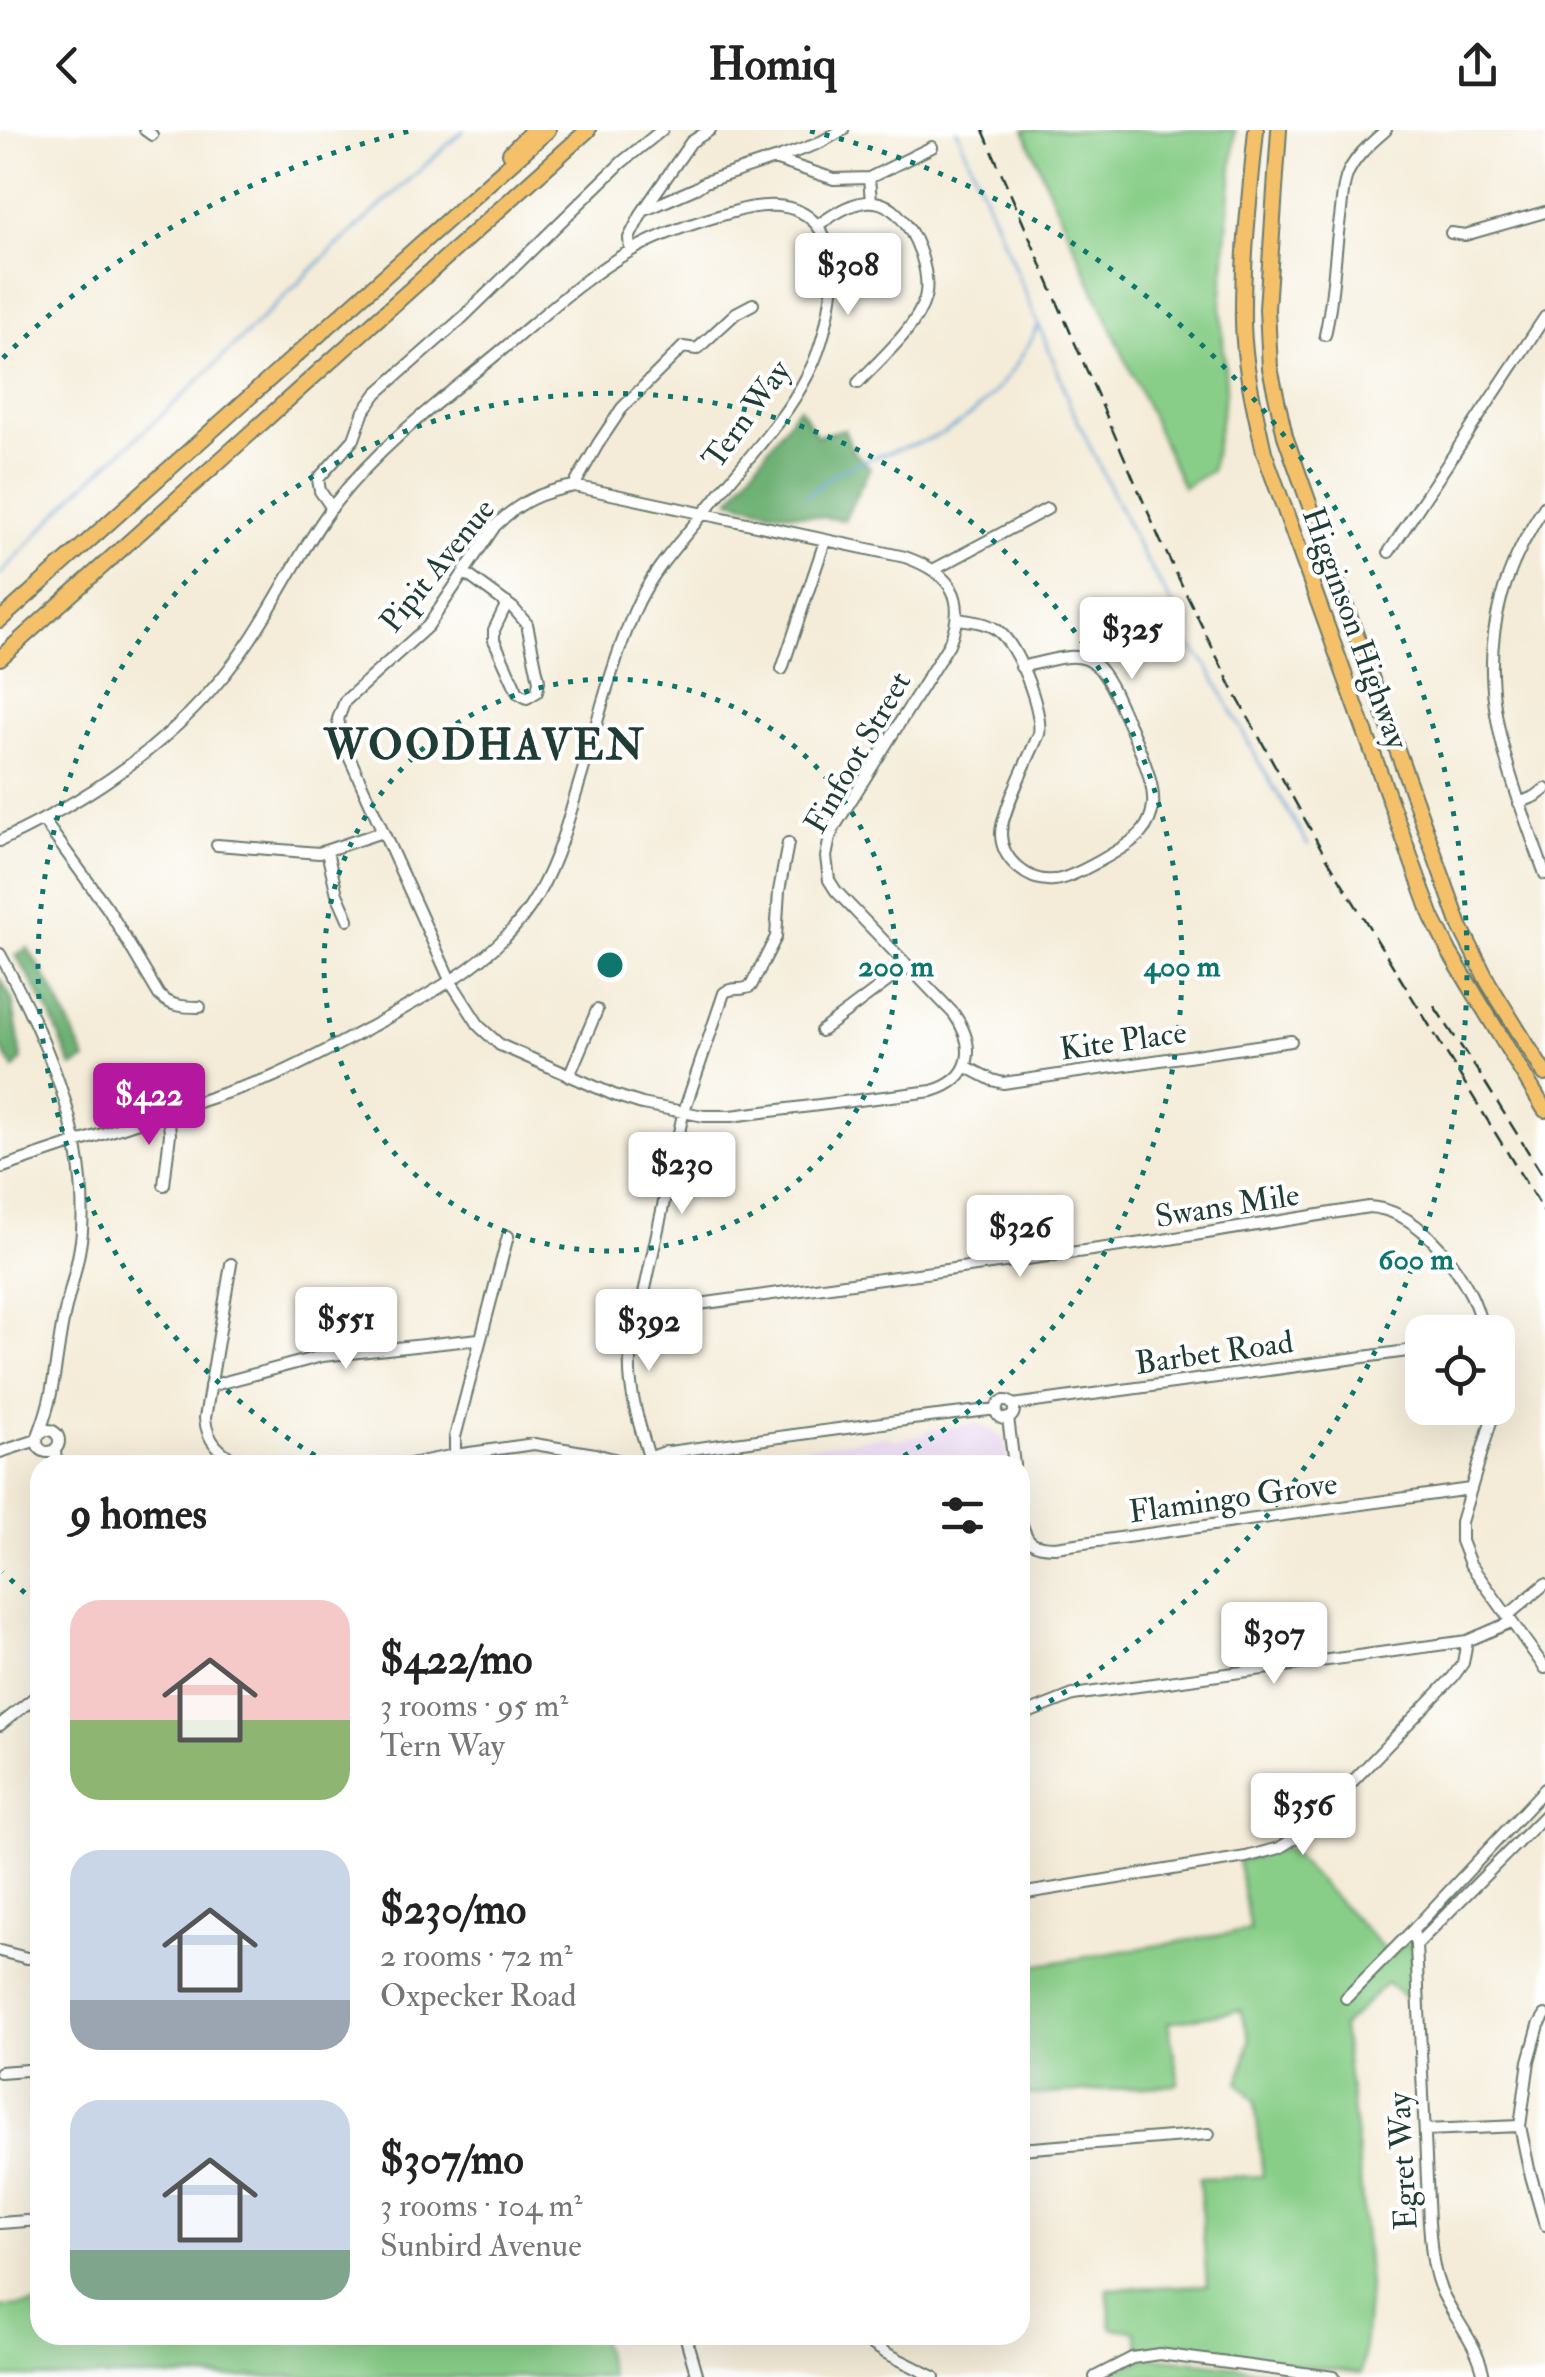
<!DOCTYPE html>
<html lang="en">
<head>
<meta charset="utf-8">
<style>
  :root { --surface:#fff; --page:#f2f2f2; --text:#222; --muted:#767676; --accent:#b5179e }
  body { margin:0; font-family:"IM FELL Double Pica",serif; background:var(--page); color:var(--text); height:100vh; display:flex; flex-direction:column; font-size:38px; white-space:nowrap }
  * { box-sizing:border-box; margin:0 }
  p { font-size:32px; color:var(--muted) }
  .icon { flex:none; width:55px; height:55px; fill:none; stroke:currentColor; stroke-width:2; stroke-linecap:round; stroke-linejoin:round }
  .map { position:relative; flex:1; overflow:hidden }
  .side { position:absolute; left:30px; top:1325px; width:1000px; height:890px; display:flex; flex-direction:column; background:var(--surface); border-radius:30px; box-shadow:0 10px 40px #0002 }
  .side>* { flex:none }
  .fabs { position:absolute; left:1405px; top:1185px; display:grid; gap:20px }
  .fabs a { display:grid; place-items:center; width:110px; height:110px; border-radius:20px; background:var(--surface); box-shadow:0 10px 40px #0002; font-size:50px }
  .price { position:absolute; translate:-50% -85px; padding:0 22px; border-radius:10px; background:#fff; color:#222; font-size:32px; line-height:65px; filter:drop-shadow(0 2px 5px #0008) }
  .price::after { content:''; position:absolute; left:50%; top:60px; width:30px; height:22px; margin-left:-15px; background:inherit; clip-path:polygon(0 0,100% 0,50% 100%) }
  .price.selected { background:var(--accent); color:#fff }
  ul { padding:0; list-style:none }
  li { display:flex; align-items:center; gap:30px; height:250px; padding:0 40px }
  li span { display:grid; place-items:center; flex:none; width:280px; height:200px; border-radius:30px; color:#555 }
  li>.icon { margin-inline-start:auto }
  span .icon { width:120px; height:120px; fill:#fffc; stroke-width:1 }
  li b { font-size:42px }
  h2 { display:flex; justify-content:space-between; align-items:center; height:120px; padding:0 40px; font-size:42px }
  header { display:flex; justify-content:space-between; align-items:center; height:130px; padding:0 40px; background:var(--surface); font-size:45px; font-weight:700 }
  .map>svg:first-child { display:block }
  .built { fill:#e6d2f0 }
  .green { fill:#88ce88; stroke:#54865e; stroke-width:2.5 }
  .forest { fill:#6eb174; stroke:#467754; stroke-width:2.5 }
  .lines { fill:none; stroke-linecap:round; stroke-linejoin:round }
  .stream { stroke:#5ea0d2; stroke-width:2.5 }
  .minor-casing { stroke:#6a7a6d; stroke-width:14 }
  .highway-casing { stroke:#6a7a6d; stroke-width:18 }
  .minor { stroke:#fff; stroke-width:10 }
  .highway { stroke:#f4c16b; stroke-width:14 }
  .rail { stroke:#1f3d34; stroke-width:2.5; stroke-dasharray:15 8; stroke-linecap:butt }
  .ring { fill:none; stroke:#0f766e; stroke-width:5; stroke-dasharray:5 10 }
  .labels { text-anchor:middle; stroke-width:8; stroke-linejoin:round; paint-order:stroke }
  .street-label { font-size:32px; fill:#1f3d34; stroke:#fff }
  .district-label { font-size:42px; font-weight:bold; letter-spacing:2.5px; fill:#1f3d34; stroke:#fff }
  .centre { fill:#0f766e; stroke:#fff; stroke-width:5 }
  .ring-label { font-size:30px; text-anchor:middle; font-weight:bold; fill:#0f766e; stroke:#fff; stroke-width:8; stroke-linejoin:round; paint-order:stroke }
</style>
</head>
<body>
<header><svg class="icon" aria-label="back" viewBox="0 0 24 24"><path d="M15 5l-7 7 7 7"/></svg>Homiq<svg class="icon" aria-label="share" viewBox="0 0 24 24"><path d="M12 15V3M7 8l5-5 5 5M5 13v7h14v-7"/></svg></header>
<div class="map">
<svg width="1545" height="2247" viewBox="0 0 1545 2247">
  <rect width="100%" height="100%" fill="#fff"/>
  <filter id="ink" filterUnits="userSpaceOnUse"><feTurbulence type="fractalNoise" baseFrequency=".01" numOctaves="2"/><feDisplacementMap in="SourceGraphic" scale="20" xChannelSelector="R" yChannelSelector="G"/><feConvolveMatrix kernelMatrix="1 2 1 2 8 2 1 2 1" color-interpolation-filters="sRGB"/></filter>
  <filter id="wash" filterUnits="userSpaceOnUse"><feTurbulence type="fractalNoise" baseFrequency=".0048" numOctaves="4" result="noise"/><feDisplacementMap in="SourceGraphic" scale="40" xChannelSelector="R" yChannelSelector="G"/><feGaussianBlur stdDeviation="2.25" result="paint"/><feColorMatrix in="noise" values="0 0 0 0 0 0 0 0 0 0 0 0 0 0 0 0 0 1.4 0 .05"/><feComposite in="paint" operator="in"/></filter>
  <g filter="url(#wash)">
    <rect width="100%" height="100%" fill="#f4ecd8"/>
    <!-- built -->
    <path class="built" d="M980 1293 1004 1309 1008 1335H695L698 1332 744 1326 749 1333 757 1331 758 1324 886 1306 895 1310 925 1305V1300Z"/>
    <!-- green -->
    <path class="green" d="M1024 0H1235L1221 176 1226 259 1211 341 1183 357 1053 69Z
      M1287 1718 1391 1826 1404 1813H1408L1411 1816 1415 1876 1387 1852 1342 1897 1358 2024 1369 2157 1362 2243 1212 2224 1140 2219 1136 2201 1112 2198 1107 2159 1207 2155 1199 2048 1263 2046 1255 1971 1239 1953 1250 1910 1240 1880 1168 1893 1179 1952 1175 1955 1020 1966V1838L1250 1800 1238 1731Z
      M40 2174V2205H599L611 2247H0V2178Z
      M1155 2227 1322 2247H1105L1133 2232Z"/>
    <!-- forest -->
    <path class="forest" d="M799 277 817 306 844 299 852 320 870 338 844 390 772 381 730 370Z
      M28 818 56 865 86 930 72 937 50 883 16 825Z
      M0 848 12 870 22 929 14 939 0 917Z"/>
    <g class="lines">
      <!-- stream -->
      <path class="stream" d="M957 0 1060 246 1069 273 1140 420 1172 474 1189 515 1207 535 1260 634 1308 715
        M806 367C817 357 830 345 843 339 881 321 925 317 960 293 993 271 1021 232 1038 196
        M0 445 76 363 188 261 330 122 464 0"/>
    </g>
  </g>
  <g filter="url(#ink)">
    <g class="lines">
      <!-- minor casing -->
      <g class="minor-casing">
        <path id="minor" d="M145 0 152 5
          M775 29 817 14 843 0
          M869 48 932 17
          M643 81 696 58 705 52 774 29 834 49 869 48 871 71
          M818 95C833 85 855 69 875 72 908 76 933 139 925 168 917 198 879 230 858 253
          M1451 103 1465 105 1545 82
          M630 121 629 108 643 81 691 12 710 0
          M1325 205C1334 166 1334 127 1340 88 1342 75 1342 61 1346 48 1352 29 1371 13 1386 0
          M574 356 905 427C950 443 969 467 949 514L835 696 830 707 826 727 829 750 836 761 954 884C977 917 973 949 932 961L731 986H704L642 974 614 965 500 915 480 897 451 852 342 611 338 589 345 571 428 496 495 396C519 372 541 362 574 356Z
          M574 356 598 314 622 278 683 217 697 219 736 183 753 174
          M1545 376C1456 510 1495 607 1545 744
          M332 378 320 361 318 349 354 309 364 281 377 263 460 190 622 32 662 0
          M1389 422 1545 187
          M935 439 1047 379
          M465 443 513 478 527 494 539 551 537 562 527 568 518 563 494 510V500L507 473
          M958 489C971 491 986 492 997 500 1017 514 1043 580 1039 604 1030 625 1000 685 1001 705 1002 730 1029 753 1054 750 1072 749 1129 716 1141 703 1148 695 1152 685 1153 675 1156 649 1130 598 1119 573 1093 513 1077 524 1021 537
          M782 539 825 411
          M1519 673 1536 666 1545 659
          M43 690 108 779 159 865C171 877 184 877 200 877
          M0 711C99 665 189 602 250 510 280 465 303 415 336 372 383 312 445 267 503 219 544 185 585 146 632 120 663 103 699 91 733 82 764 73 802 70 821 101 835 124 835 149 830 174 826 199 819 224 807 246 785 290 747 328 716 368 688 404 652 438 634 482 609 541 594 606 575 667 564 705 552 744 530 777 492 833 433 862 376 894 341 913 307 932 270 948L0 1038
          M217 715 319 723 382 702
          M327 722 337 764 348 789
          M0 824C46 908 88 1003 82 1101 80 1131 69 1161 63 1191 55 1232 55 1263 39 1303
          M821 901 908 836
          M965 936 992 950 1003 953 1291 911
          M569 946 597 880
          M164 1055 170 1004 168 981
          M231 1134 205 1288C207 1313 221 1323 242 1335
          M641 1182 1157 1111 1369 1077C1415 1080 1451 1126 1471 1165 1477 1177 1480 1190 1484 1202
          M1498 1244V1265
          M210 1256 322 1226 479 1209
          M996 1280a9 9 0 1 1 18 0a9 9 0 1 1-18 0Z
          M1013 1275 1422 1219
          M1495 1278 1461 1392V1411L1470 1434 1545 1538
          M1008 1288 1014 1335
          M37 1311a11 11 0 1 1 22 0a11 11 0 1 1-22 0Z
          M55 1319 56 1335
          M0 1322 37 1310
          M669 1322 912 1289 997 1279
          M455 1325V1307L508 1106
          M651 1334C641 1299 628 1264 630 1228L683 984 724 863C732 856 742 862 751 856L776 807 779 761 788 713
          M405 1335 455 1325 534 1314 595 1324 636 1335
          M651 1335 654 1326 665 1322 673 1325 677 1335
          M1020 1388C1027 1413 1030 1416 1055 1417L1470 1359
          M1507 1486 1545 1454
          M1020 1586 1073 1565 1467 1511 1511 1492
          M0 1595 40 1563
          M1020 1764 1246 1727 1279 1718 1303 1703 1453 1547 1463 1533 1467 1511
          M1413 1800 1416 1815 1429 2092C1431 2116 1432 2140 1442 2162 1456 2192 1478 2214 1484 2247
          M1416 1815 1545 1685
          M0 1821 27 1828H40
          M1346 1868 1413 1800 1545 1659
          M1545 1885 1539 1895 1529 1931 1520 1996 1529 2039 1545 2095
          M0 1942 40 1939
          M1426 2000 1520 1996
          M1020 2019 1209 2004
          M0 2093 40 2090
          M685 2205 697 2247
          M858 2205 886 2223 934 2247
          M1095 2247 1132 2228 1159 2224 1334 2247"/>
      </g>
      <!-- highway casing -->
      <g class="highway-casing">
        <path id="highway" d="M1256 0C1250 64 1242 129 1243 193 1244 237 1255 280 1264 322L1432 787 1450 823 1545 980
          M1279 0 1267 179 1270 238 1285 306 1460 796 1488 852 1545 944
          M510 23 533 0
          M0 490 548 0
          M0 528 588 0"/>
      </g>
      <!-- minor -->
      <use href="#minor" class="minor"/>
      <!-- highway -->
      <use href="#highway" class="highway"/>
      <!-- rail -->
      <path class="rail" d="M983 0 1160 410 1233 560 1323 722 1545 1084
        M1434 876 1481 946 1545 1049"/>
    </g>
  </g>
  <!-- distance rings -->
  <g class="ring">
    <circle cx="610" cy="835" r="286"/>
    <path d="M328 1333A572 572 0 1 1 892 1333"/>
    <path d="M36 1473A858 858 0 0 1 3 1442M3 228A858 858 0 0 1 410 1M810 1A858 858 0 0 1 1026 1585"/>
  </g>
  <g class="labels">
    <!-- street labels -->
    <g class="street-label">
      <text transform="translate(746 284) rotate(-54)" y="11">Tern Way</text>
      <text transform="translate(437 435) rotate(-51)" y="11">Pipit Avenue</text>
      <text transform="translate(1356 498) rotate(70)" y="11">Higginson Highway</text>
      <text transform="translate(857 622) rotate(-60)" y="11">Finfoot Street</text>
      <text transform="translate(1123 910) rotate(-8)" y="11">Kite Place</text>
      <text transform="translate(1227 1075) rotate(-9)" y="11">Swans Mile</text>
      <text transform="translate(1214 1222) rotate(-8)" y="11">Barbet Road</text>
      <text transform="translate(1233 1367) rotate(-8)" y="11">Flamingo Grove</text>
      <text transform="translate(1402 2031) rotate(-93)" y="11">Egret Way</text>
    </g>
    <!-- district labels -->
    <g class="district-label">
      <text x="485" y="629">WOODHAVEN</text>
    </g>
  </g>
  <circle cx="610" cy="835" r="15" class="centre"/>
  <g class="ring-label">
    <text x="896" y="846">200 m</text>
    <text x="1182" y="846">400 m</text>
    <text x="1416" y="1139">600 m</text>
  </g>
</svg>
<div class="fabs">
<a><svg class="icon" aria-label="locate" viewBox="0 0 24 24"><circle cx="12" cy="12" r="6"/><path d="M12 2v4M12 18v4M2 12h4M18 12h4"/></svg></a>
</div>
<b class="price" style="left:848px;top:188px">$308</b>
<b class="price" style="left:1132px;top:552px">$325</b>
<b class="price selected" style="left:149px;top:1018px">$422</b>
<b class="price" style="left:682px;top:1087px">$230</b>
<b class="price" style="left:1020px;top:1150px">$326</b>
<b class="price" style="left:346px;top:1242px">$551</b>
<b class="price" style="left:649px;top:1244px">$392</b>
<b class="price" style="left:1274px;top:1557px">$307</b>
<b class="price" style="left:1303px;top:1728px">$356</b>
<section class="side">
<h2>9 homes<svg class="icon" aria-label="filters" viewBox="0 0 24 24"><path d="M4 7h16M4 17h16"/><circle cx="9" cy="7" r="2"/><circle cx="15" cy="17" r="2"/></svg></h2>
<ul>
<li><span style="background:linear-gradient(#f6c9c9 60%,#8fb573 0)"><svg class="icon" aria-label="home" viewBox="0 0 24 24"><path d="M3 11l9-7 9 7M6 9v11h12V9"/></svg></span><div><b>$422/mo</b><p>3 rooms · 95 m²</p><p>Tern Way</p></div></li>
<li><span style="background:linear-gradient(#c9d6e8 75%,#9aa5b1 0)"><svg class="icon" aria-label="home" viewBox="0 0 24 24"><path d="M3 11l9-7 9 7M6 9v11h12V9"/></svg></span><div><b>$230/mo</b><p>2 rooms · 72 m²</p><p>Oxpecker Road</p></div></li>
<li><span style="background:linear-gradient(#c9d6e8 75%,#7fa58c 0)"><svg class="icon" aria-label="home" viewBox="0 0 24 24"><path d="M3 11l9-7 9 7M6 9v11h12V9"/></svg></span><div><b>$307/mo</b><p>3 rooms · 104 m²</p><p>Sunbird Avenue</p></div></li>
</ul>
</section>
</div>
</body>
</html>
